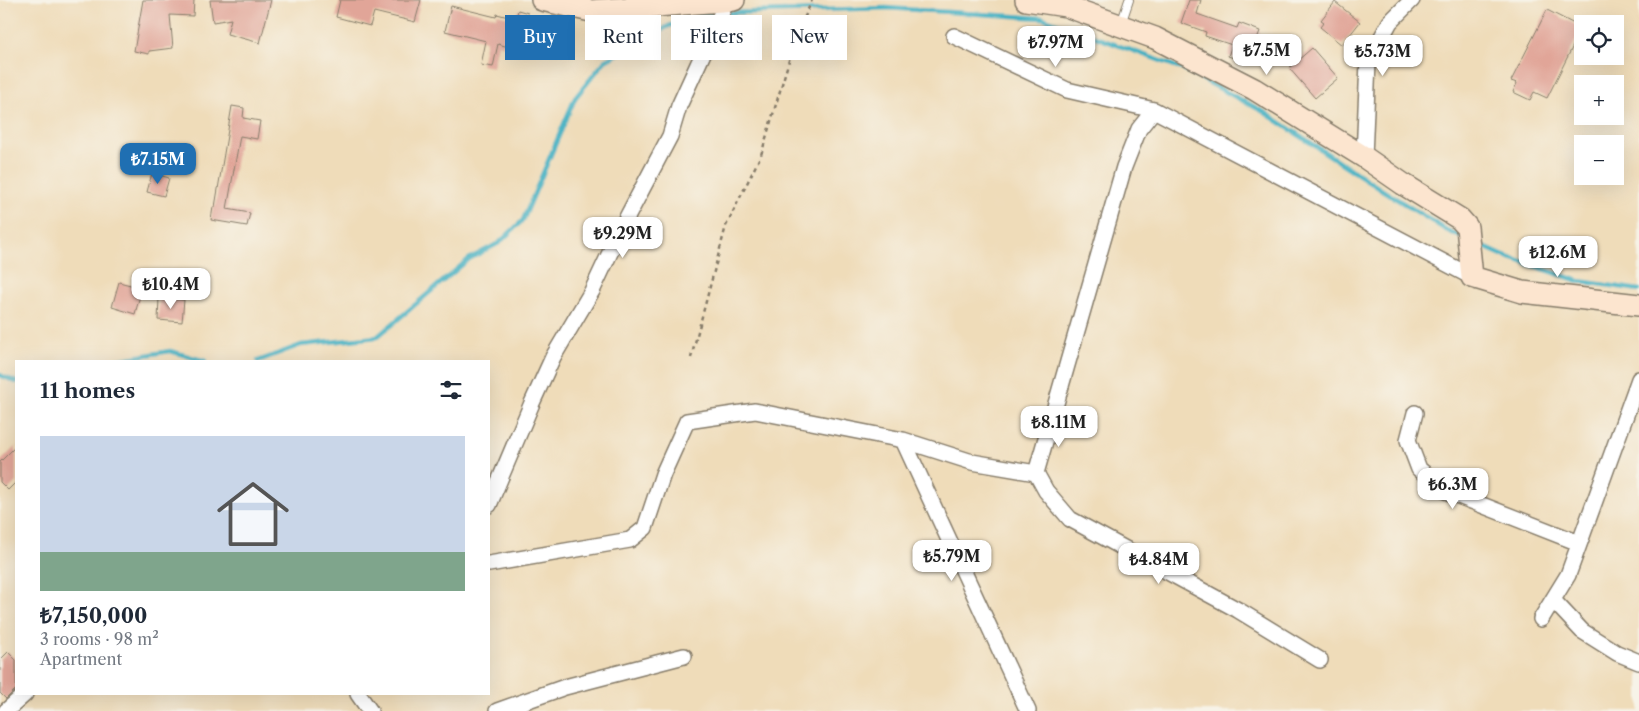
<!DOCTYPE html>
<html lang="en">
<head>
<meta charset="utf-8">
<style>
  :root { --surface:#fff; --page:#f6f6f7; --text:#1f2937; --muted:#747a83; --line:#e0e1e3; --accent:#1f6fb2 }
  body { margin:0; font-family:"Libre Caslon Text",serif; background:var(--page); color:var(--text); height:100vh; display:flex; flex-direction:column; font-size:19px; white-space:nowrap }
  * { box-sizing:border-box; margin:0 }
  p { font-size:16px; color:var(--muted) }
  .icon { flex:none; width:28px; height:28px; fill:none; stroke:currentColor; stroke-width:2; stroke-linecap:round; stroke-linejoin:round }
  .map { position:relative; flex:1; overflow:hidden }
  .side { position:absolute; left:15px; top:360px; width:475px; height:335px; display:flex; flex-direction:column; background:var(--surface); border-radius:0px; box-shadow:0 5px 20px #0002 }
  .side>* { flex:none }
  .top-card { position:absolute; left:505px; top:15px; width:475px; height:45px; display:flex; gap:10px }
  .buttons { position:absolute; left:1574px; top:15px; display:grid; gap:10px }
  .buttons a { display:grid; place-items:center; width:50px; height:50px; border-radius:0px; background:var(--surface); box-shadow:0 5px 20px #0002; font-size:25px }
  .price { position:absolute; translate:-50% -42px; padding:0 11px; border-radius:10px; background:#fff; color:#222; font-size:16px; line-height:32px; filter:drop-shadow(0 1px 2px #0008) }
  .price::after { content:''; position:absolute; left:50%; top:30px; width:15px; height:11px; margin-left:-8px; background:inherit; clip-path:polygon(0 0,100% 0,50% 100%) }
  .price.on { background:var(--accent); color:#fff }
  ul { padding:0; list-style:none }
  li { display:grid; align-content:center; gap:10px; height:265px; padding:0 25px }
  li+li { border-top:1px solid var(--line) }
  li span { display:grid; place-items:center; height:155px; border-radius:0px; color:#555 }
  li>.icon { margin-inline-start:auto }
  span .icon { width:90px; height:90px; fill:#fffc; stroke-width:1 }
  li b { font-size:21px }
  h2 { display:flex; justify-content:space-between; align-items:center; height:60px; padding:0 25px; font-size:21px }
  .chip { padding:0 18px; border-radius:0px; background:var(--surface); box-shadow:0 5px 20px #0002; font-size:18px; line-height:45px }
  .chip.on { background:var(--accent); color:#fff }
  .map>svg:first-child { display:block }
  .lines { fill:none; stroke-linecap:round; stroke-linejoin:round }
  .stream { stroke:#44b0c2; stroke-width:4.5 }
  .building { fill:#e1a598 }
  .lane-casing { stroke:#867c6a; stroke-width:10 }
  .street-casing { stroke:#867c6a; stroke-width:18 }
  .secondary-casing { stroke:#867c6a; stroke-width:24 }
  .path { stroke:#867c6a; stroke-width:2.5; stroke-dasharray:4 4; stroke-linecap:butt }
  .lane { stroke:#fff; stroke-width:8 }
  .street { stroke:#fff; stroke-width:15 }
  .secondary { stroke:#fce5cf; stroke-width:21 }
</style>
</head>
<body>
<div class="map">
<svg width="1639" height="711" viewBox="0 0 1639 711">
  <rect width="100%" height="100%" fill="#f7f3e8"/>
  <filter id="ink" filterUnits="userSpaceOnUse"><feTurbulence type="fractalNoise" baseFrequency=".02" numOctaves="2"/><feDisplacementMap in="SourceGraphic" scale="10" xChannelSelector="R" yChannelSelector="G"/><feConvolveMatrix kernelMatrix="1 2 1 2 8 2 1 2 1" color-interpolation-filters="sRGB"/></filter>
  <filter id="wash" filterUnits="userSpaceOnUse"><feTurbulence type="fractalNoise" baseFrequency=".0096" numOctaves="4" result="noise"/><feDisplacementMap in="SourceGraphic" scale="20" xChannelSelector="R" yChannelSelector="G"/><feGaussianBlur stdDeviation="1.12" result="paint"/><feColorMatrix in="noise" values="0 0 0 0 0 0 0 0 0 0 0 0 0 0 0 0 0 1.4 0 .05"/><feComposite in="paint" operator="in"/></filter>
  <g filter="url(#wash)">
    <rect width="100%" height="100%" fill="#efdcb9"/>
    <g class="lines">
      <!-- stream -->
      <path class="stream" d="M726 13 886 8 1043 18 1183 69 1264 112 1379 188 1446 230 1461 237
        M1475 243 1504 256 1579 281 1639 290
        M111 361 170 351 205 361
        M258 361 301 345 377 337 469 259 499 243 523 220 575 98 605 61 669 26 704 14 718 13
        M0 375 16 382"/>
    </g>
    <g id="blocks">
      <!-- building -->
      <path class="building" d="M143 0H194L193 16 170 15 173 48 149 51V54L134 51Z
        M210 0H271L260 43 227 34 231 19 213 22Z
        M340 0H421L415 22 374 12 370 26 336 17Z
        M1189 0H1201L1197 14 1237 28 1239 23 1260 31 1248 63 1228 56 1232 45 1205 36 1206 32 1181 23Z
        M1335 2 1360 22 1342 45 1320 27 1324 22 1321 20Z
        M451 6 496 17 497 14 516 19 518 10 528 13 519 50 498 44 493 67 481 65 486 41 445 31Z
        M1547 10 1582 28 1547 98 1534 92 1530 100 1513 92 1517 83 1511 81Z
        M1312 48 1338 78 1315 98 1289 68Z
        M232 106 244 108 243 118 260 121 257 139 240 136 227 209 250 213 247 226 211 220 213 207H215Z
        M152 173 169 178 164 196 147 192Z
        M119 282 142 288 135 314 112 307Z
        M159 298 184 300 182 322 158 320Z
        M16 446V482L8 490 0 482V462Z
        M8 652 16 660V689L6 699 0 693V660Z"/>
    </g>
  </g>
  <g filter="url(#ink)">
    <use href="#blocks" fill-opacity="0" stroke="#867c6a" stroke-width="1"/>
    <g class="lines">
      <!-- lane casing -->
      <g class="lane-casing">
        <path id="lane" d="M1121 24 1129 0"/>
      </g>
      <!-- street casing -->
      <g class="street-casing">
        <path id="street" d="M954 36 1067 90 1154 110
          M1364 157 1368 62 1390 22 1412 0
          M1415 413 1408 440 1419 469 1446 491 1579 543
          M903 440 1028 711
          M1036 473 1046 491 1070 519 1238 610 1320 660
          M489 505 532 403 553 357 592 291 623 225 670 136 679 106 727 1
          M489 564 630 540 645 528 663 474 687 421 755 411 903 440 972 462 1036 473 1124 167 1139 129 1154 110 1472 277
          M1553 600 1582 631 1617 653 1639 662
          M1541 619 1568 575 1639 379
          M358 694 370 711
          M6 711 25 694
          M497 711 565 687 684 656"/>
      </g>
      <!-- secondary casing -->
      <g class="secondary-casing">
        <path id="secondary" d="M542 0 591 11 734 0
          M1026 0 1066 6 1155 38 1254 89 1364 157 1403 184 1460 219 1467 227 1472 277 1522 292 1639 305"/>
      </g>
      <!-- path -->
      <path class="path" d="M691 358 726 226 761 155 795 40 812 0"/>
      <!-- lane -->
      <use href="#lane" class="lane"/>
      <!-- street -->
      <use href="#street" class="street"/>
      <!-- secondary -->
      <use href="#secondary" class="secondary"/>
    </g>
  </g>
</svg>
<div class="buttons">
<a><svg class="icon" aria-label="locate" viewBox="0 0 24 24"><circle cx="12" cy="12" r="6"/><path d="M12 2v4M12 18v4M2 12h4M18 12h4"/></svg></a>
<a>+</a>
<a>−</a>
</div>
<b class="price" style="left:1056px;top:68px">₺7.97M</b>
<b class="price" style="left:1267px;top:76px">₺7.5M</b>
<b class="price" style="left:1383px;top:77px">₺5.73M</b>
<b class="price on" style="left:158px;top:185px">₺7.15M</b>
<b class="price" style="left:623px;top:259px">₺9.29M</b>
<b class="price" style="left:1558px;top:278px">₺12.6M</b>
<b class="price" style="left:171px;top:310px">₺10.4M</b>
<b class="price" style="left:1059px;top:448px">₺8.11M</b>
<b class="price" style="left:1453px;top:510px">₺6.3M</b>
<b class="price" style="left:952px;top:582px">₺5.79M</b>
<b class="price" style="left:1159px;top:585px">₺4.84M</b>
<div class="top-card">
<a class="chip on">Buy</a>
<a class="chip">Rent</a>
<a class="chip">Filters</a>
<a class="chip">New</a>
</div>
<section class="side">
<h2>11 homes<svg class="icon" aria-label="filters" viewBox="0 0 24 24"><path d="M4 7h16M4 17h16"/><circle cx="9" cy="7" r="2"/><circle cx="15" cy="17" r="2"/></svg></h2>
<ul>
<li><span style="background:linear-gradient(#c9d6e8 75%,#7fa58c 0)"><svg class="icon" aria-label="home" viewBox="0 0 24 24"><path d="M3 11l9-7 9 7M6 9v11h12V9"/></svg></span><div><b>₺7,150,000</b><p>3 rooms · 98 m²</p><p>Apartment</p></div></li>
</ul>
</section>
</div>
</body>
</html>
